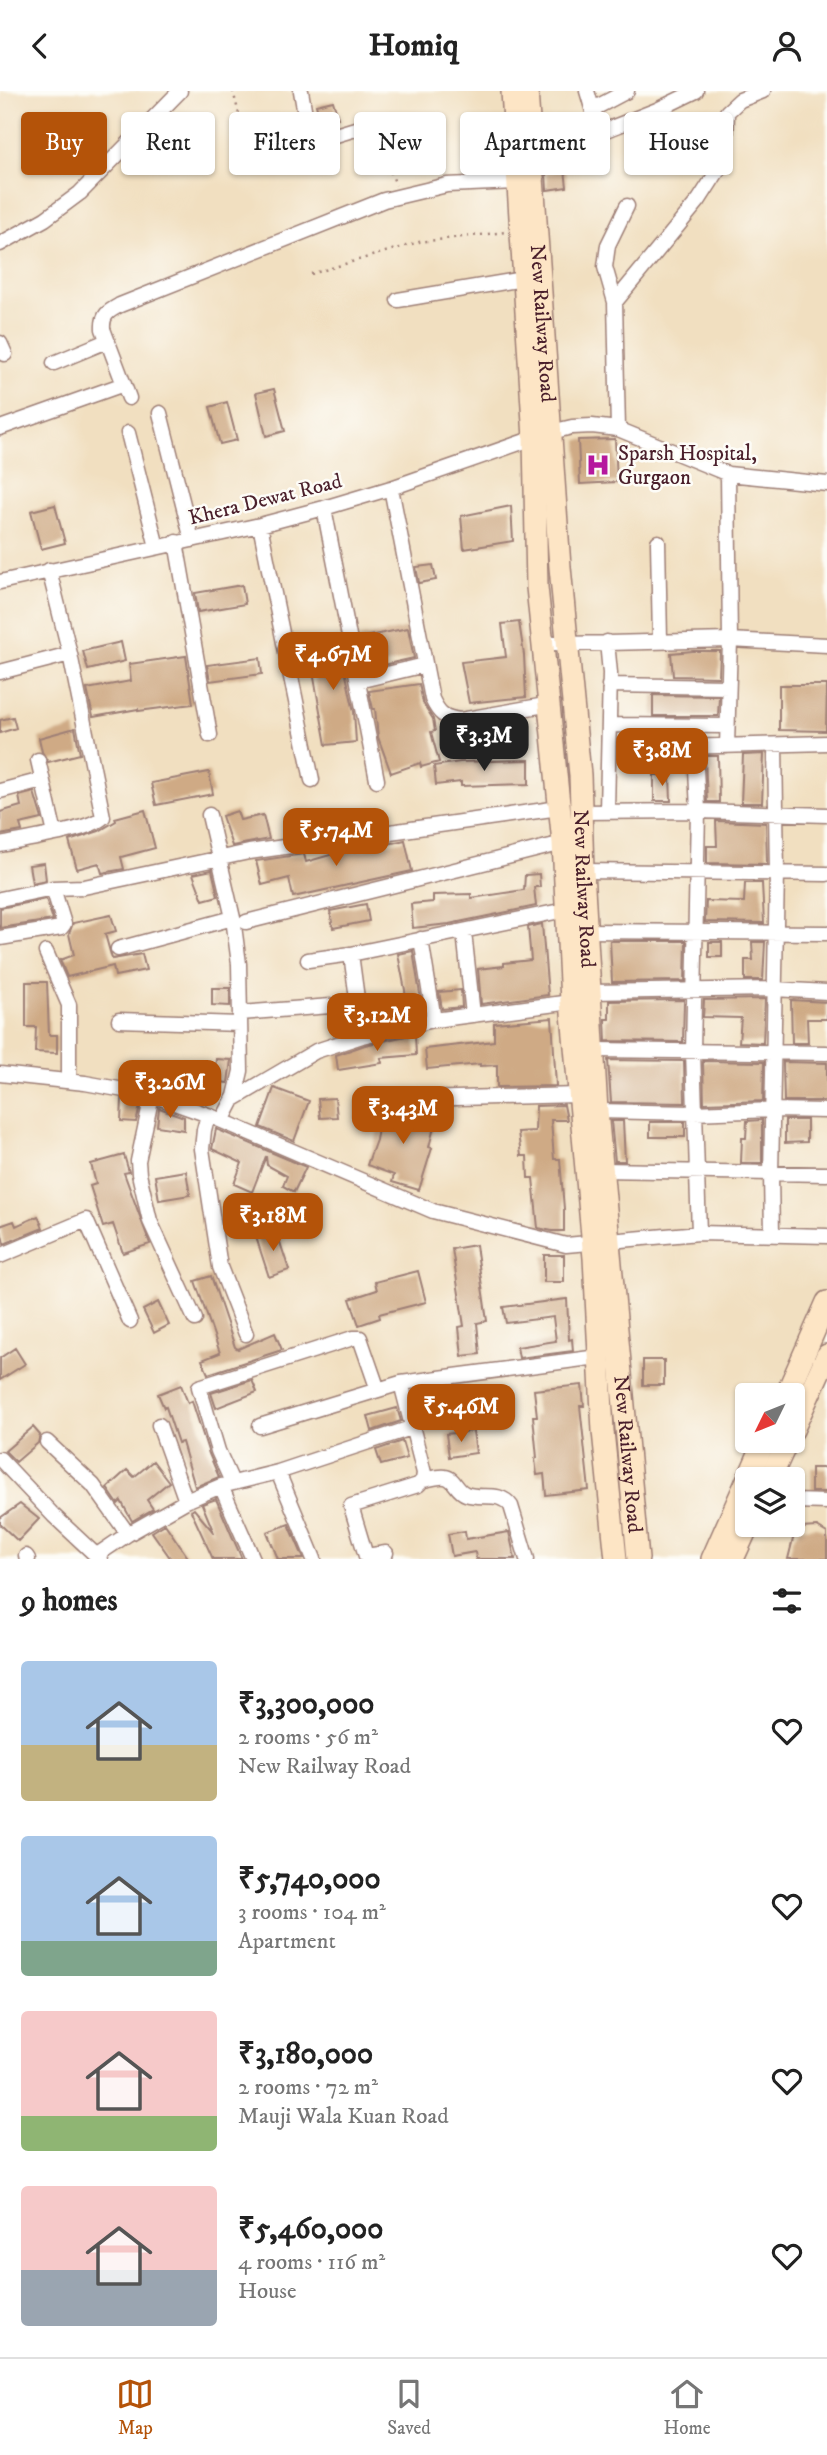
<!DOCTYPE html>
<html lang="en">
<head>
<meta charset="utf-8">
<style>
  :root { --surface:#fff; --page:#f6f6f6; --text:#222; --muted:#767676; --line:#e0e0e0; --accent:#b45309 }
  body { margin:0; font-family:"IM FELL DW Pica",serif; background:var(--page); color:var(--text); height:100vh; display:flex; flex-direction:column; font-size:26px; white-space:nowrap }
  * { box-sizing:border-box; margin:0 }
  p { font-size:23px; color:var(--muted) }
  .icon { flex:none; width:38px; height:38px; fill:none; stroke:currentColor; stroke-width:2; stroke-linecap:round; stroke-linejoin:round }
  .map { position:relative; height:1468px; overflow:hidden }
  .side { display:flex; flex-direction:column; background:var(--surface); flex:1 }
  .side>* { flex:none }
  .top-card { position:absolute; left:21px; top:21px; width:786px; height:63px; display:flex; gap:14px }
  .needle { width:46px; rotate:227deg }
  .fabs { position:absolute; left:735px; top:1292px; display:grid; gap:14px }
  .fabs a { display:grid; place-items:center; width:70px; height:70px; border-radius:7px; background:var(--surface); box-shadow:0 2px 5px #0004; font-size:35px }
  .price { position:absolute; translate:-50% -60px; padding:0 16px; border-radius:14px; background:var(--accent); color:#fff; font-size:23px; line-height:46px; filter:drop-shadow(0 2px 4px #0008) }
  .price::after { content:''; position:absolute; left:50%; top:42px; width:21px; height:16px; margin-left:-10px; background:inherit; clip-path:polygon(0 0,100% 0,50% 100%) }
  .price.active { background:#222; color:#fff }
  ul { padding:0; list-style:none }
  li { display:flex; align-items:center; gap:21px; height:175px; padding:0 21px }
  li span { display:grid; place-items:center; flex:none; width:196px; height:140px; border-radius:7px; color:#555 }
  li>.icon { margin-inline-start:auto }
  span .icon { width:84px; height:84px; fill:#fffc; stroke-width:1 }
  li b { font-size:30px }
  h2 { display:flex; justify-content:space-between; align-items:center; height:84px; padding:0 21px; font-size:30px }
  .chip { padding:0 24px; border-radius:7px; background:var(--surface); box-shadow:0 2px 5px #0004; font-size:24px; line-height:63px }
  .chip.active { background:var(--accent); color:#fff }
  header { display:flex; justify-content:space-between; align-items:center; height:91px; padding:0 21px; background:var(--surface); font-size:32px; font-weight:700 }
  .tab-bar { display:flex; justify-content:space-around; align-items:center; height:98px; border-top:2px solid var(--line); background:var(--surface); font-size:19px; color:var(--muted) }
  .tab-bar a { display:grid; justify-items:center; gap:4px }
  .tab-bar .active { color:var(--accent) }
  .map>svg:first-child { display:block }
  .building { fill:#cfaa85 }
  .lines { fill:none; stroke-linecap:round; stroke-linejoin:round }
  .street-casing { stroke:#9e7f76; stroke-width:17 }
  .secondary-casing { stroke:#9e7f76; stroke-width:24 }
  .path { stroke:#9e7f76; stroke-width:2.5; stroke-dasharray:2 5; stroke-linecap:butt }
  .street { stroke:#fff; stroke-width:14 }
  .secondary { stroke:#fde5c5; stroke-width:21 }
  .labels { text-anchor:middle; stroke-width:5; stroke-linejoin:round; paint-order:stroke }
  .street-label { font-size:21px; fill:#4a1f2b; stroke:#fdfcf7 }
  .poi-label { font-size:21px; fill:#4a1f2b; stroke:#fdfcf7; text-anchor:start }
</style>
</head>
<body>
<header><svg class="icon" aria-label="back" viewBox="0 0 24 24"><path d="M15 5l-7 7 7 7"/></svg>Homiq<svg class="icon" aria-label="person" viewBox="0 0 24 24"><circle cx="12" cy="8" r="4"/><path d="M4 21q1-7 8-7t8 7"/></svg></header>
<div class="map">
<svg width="827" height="1468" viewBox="0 0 827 1468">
  <rect width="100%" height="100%" fill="#fdfcf7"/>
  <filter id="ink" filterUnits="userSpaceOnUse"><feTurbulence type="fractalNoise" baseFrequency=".0143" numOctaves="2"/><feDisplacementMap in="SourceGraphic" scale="14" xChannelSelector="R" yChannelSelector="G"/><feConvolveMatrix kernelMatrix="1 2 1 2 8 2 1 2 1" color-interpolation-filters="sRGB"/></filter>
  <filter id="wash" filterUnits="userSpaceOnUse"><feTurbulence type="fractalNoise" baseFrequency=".00686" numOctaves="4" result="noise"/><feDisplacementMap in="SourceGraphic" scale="28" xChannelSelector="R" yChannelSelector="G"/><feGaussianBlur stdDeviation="1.57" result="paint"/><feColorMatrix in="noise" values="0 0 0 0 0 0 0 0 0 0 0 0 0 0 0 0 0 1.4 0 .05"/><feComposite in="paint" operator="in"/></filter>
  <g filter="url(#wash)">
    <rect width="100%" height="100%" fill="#f1dfc0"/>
    <g id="blocks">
      <!-- building -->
      <path class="building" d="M333 10 338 27 321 32 316 14Z
        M565 79 567 96 547 99 546 82Z
        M274 298 285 340 266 345 256 302Z
        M227 311 237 349 220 353 210 316Z
        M615 348 617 391 580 393 578 349Z
        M55 414 65 452 41 458 31 420Z
        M511 415 513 450 464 458 461 425Z
        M433 474 436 489 419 492 416 476Z
        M242 494 245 513 198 521 195 502Z
        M519 531 524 564 526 606 469 612 461 571 506 566 502 533Z
        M408 537 414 567 365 578 359 547Z
        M338 547 354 621 356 651 326 654 308 552Z
        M121 551 125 570 88 579 83 560Z
        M693 560H720L719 586 673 585 671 562Z
        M186 565 193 613 138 620V618L93 626 87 598 131 590 129 573Z
        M260 567 262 583 210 590 207 574Z
        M419 593 423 612 433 628 435 640 431 641 439 671 421 676 420 672 391 682 378 646 375 618H373L369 600Z
        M779 594H827L826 640 779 639Z
        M653 604 719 605 718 625H653Z
        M13 626 16 637 0 642V629Z
        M75 637 80 663 48 671 42 661 39 647Z
        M764 663 762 712H741L743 664Z
        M705 665H718L719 711H707Z
        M529 669V693L461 695V691L436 694 434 675 460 671Z
        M209 681 213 703 156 714 151 692Z
        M654 684H670L671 710H654Z
        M34 701 42 728 20 733 22 740 0 744V721L21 715 19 705Z
        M145 719 155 757 121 766 124 778 102 782 99 772 77 778 69 750 99 740 116 730 115 727Z
        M237 720 240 729 263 724 269 748 232 755 222 725Z
        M716 730 766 732 767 773 707 772V755H717Z
        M405 749 412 780 293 806 289 787 262 794 256 770 304 763 306 771 351 758 352 761Z
        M44 772 46 789 32 792 29 774Z
        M212 779 218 805 203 809 193 783Z
        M539 783 540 796H534L536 815 449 833 413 837 411 813 433 811V804L471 803V807L524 799 525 784Z
        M745 792H762L764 832 705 831 706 810 744 811Z
        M46 808 53 829 0 837V817Z
        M366 813 369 830 333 837 330 820Z
        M111 824 116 840 105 843 112 868 142 863 146 879 115 885 113 875 67 886 60 869 74 864 69 843 73 832Z
        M542 833 548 904 481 913 478 878 504 875V872L531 869 528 836Z
        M610 850H686L685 890 612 891Z
        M709 851H722V866H709Z
        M752 851H765L763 889H745V869H753Z
        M413 860 423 922 407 925 405 899 398 863Z
        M26 891H47L49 944H57V962L35 961 36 936H26Z
        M212 897H230V915L212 914Z
        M461 899 462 916 442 918 439 901Z
        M765 908 763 952 739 951 741 927 703 926 704 909Z
        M684 909 683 951 606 950 605 928H609V910Z
        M791 909 827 911V928H807L808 952H792Z
        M552 927 556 995 497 996V974L480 975V973L427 978 425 958 494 950V932Z
        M415 943 416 964 381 967 382 972 338 979 336 964 365 954Z
        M216 968 231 969 228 992 214 990Z
        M608 969 684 970 685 1012 611 1011Z
        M703 970 764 971 763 1010 704 1012Z
        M783 971 827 972V1010H784Z
        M274 997 309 1010 294 1050 260 1036Z
        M335 1007 337 1026 320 1027 318 1008Z
        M122 1008 141 1012 136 1031 121 1030Z
        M382 1014 436 1028 429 1056 432 1057 419 1099 392 1091 394 1084 367 1074 376 1049Z
        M564 1014 567 1029H551L554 1068H560L564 1118V1140H552L538 1137 533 1087H528L527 1065H521L518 1041 535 1040 536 1015Z
        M159 1017 184 1026V1039L157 1035Z
        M762 1029V1072H741L742 1047H746L747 1030Z
        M785 1029H807V1051L785 1052Z
        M611 1030H623L625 1070H615Z
        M650 1031H685V1046H650Z
        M216 1038 306 1076 294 1101 283 1095 287 1085 267 1074 266 1065 252 1101 234 1093 242 1072 212 1058Z
        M124 1064 129 1081 124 1082 150 1153 123 1162 113 1133 103 1136 90 1095 96 1093 91 1073Z
        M186 1080 190 1104 159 1109 155 1085Z
        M299 1108 301 1125 270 1133 269 1114Z
        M38 1125 43 1137 4 1153 0 1135 14 1130 16 1135Z
        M276 1139 289 1179 269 1186 256 1146Z
        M476 1154 487 1230 477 1232 480 1263 462 1265 459 1236 464 1235 452 1158Z
        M544 1164H564V1191H544Z
        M418 1180 426 1211 379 1223 380 1227 359 1234 350 1208 377 1199 375 1191Z
        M211 1185 235 1256 238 1258 275 1242 282 1259 208 1283 202 1269 220 1262 195 1190Z
        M567 1208 569 1249 572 1248 573 1260 519 1267 517 1256 556 1250 553 1226 506 1232 503 1216Z
        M158 1211 169 1234 154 1242 143 1219Z
        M15 1257 25 1273 0 1289V1267Z
        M643 1269H664V1294H643Z
        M252 1289 257 1301 216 1317 211 1302Z
        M181 1294 188 1312 192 1310 209 1363 219 1386 195 1396 182 1351 178 1352 166 1316 164 1317 158 1303Z
        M582 1294 584 1315H580L589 1399 546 1404 544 1383 537 1384 535 1368 537 1367 533 1325H537L534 1299Z
        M444 1296 448 1319 420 1326 414 1305 418 1304V1299Z
        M397 1317 401 1330 372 1340 368 1325Z
        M33 1336 40 1344 38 1352 16 1371 5 1360Z
        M473 1340 476 1362 449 1366 446 1343Z
        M402 1350 407 1367 381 1374 376 1359Z
        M153 1370 169 1391 147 1409 153 1418 132 1430 121 1410 118 1413 107 1397 127 1379 134 1386Z
        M811 1377H827V1401H811Z
        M216 1408 242 1468H213L191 1420 194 1418 214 1442 202 1413Z
        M20 1413 39 1428 18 1450 0 1433V1427Z
        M165 1433 189 1468H171L152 1441Z
        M289 1433 304 1468H278L267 1441Z
        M817 1436 827 1442V1468H788L793 1448 800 1437Z
        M465 1440 466 1448 509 1441 515 1468H476L475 1461 452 1465 448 1443Z"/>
    </g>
  </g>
  <g filter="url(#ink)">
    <use href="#blocks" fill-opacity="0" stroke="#9e7f76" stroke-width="2"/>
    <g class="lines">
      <!-- street casing -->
      <g class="street-casing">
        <path id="street" d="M301 0 310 52
          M587 0 597 34 606 39 657 19 696 0
          M593 18 627 0
          M252 66 256 68 362 36 371 37 375 42
          M0 153 45 128 80 102 180 0
          M398 209 523 188
          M615 211 699 109 717 81 726 56 727 21 740 9 763 0
          M0 252 5 263
          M54 272 107 250
          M129 307 103 238C102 223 109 220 120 214L384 109 447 94 517 91
          M160 322 192 449
          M0 337 124 293
          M618 338 615 211 605 176 608 154 627 115
          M128 342 157 456
          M391 397 432 608C439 623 444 627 460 629L551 613
          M324 417 377 689
          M260 434 312 689
          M176 451 210 644
          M658 451 660 549
          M0 491 260 434 324 417 391 397 551 341 572 336 592 335 618 338 728 383 827 393
          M543 551 567 553 730 549 827 554
          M0 581 70 563
          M358 590 425 574
          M609 594 728 596
          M609 634 727 635
          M727 655 730 549 728 383
          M695 656 698 720 693 960 699 1142
          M647 657 827 652
          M38 669 55 743
          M0 700 42 689
          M607 720 610 582 607 551
          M580 721 698 720 827 724
          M209 724 233 827 239 873 241 980 235 1005 222 1030
          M0 754C22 749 89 740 103 726L70 563 49 479
          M583 780 827 783
          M0 808 53 797
          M246 831 563 752
          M586 840 827 842
          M464 841 473 924
          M0 847 61 837 64 833 53 797 84 796 249 761 559 717
          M421 848 434 929
          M118 858 233 827
          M46 861 69 914V990
          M351 863 362 945
          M308 869 351 863 565 819
          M591 901 774 898 827 901
          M240 922 357 913
          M119 929 240 933
          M594 959 827 962
          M0 983 85 992 152 1004 208 1024 433 1120 566 1154 699 1142 827 1145
          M152 1004 138 1070 139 1083 150 1130 195 1228
          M234 1008 316 960 362 945 434 929 571 911
          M416 1008 579 1004
          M597 1020 694 1022 773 1019 827 1020
          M208 1024 204 1039 202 1058 220 1176 246 1243
          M602 1079 827 1083
          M772 1143 771 1083 777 782 775 654
          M0 1165 86 1129 130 1230
          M159 1334 186 1410
          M260 1335 401 1292 598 1266
          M47 1351 93 1394 128 1443
          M0 1368 54 1425 100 1468
          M278 1381 314 1468
          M423 1389C430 1388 439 1385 445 1386 455 1387 456 1400 466 1403 482 1409 499 1399 511 1415L527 1468
          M232 1391 218 1360 199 1296 353 1247H360L378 1299
          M221 1395 253 1468
          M793 1410 827 1411
          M386 1462 366 1465 351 1415 418 1394 423 1389 424 1382 401 1292
          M97 1464 128 1443 186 1410 221 1395 278 1381 411 1337
          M26 1465 28 1468"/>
      </g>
      <!-- secondary casing -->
      <g class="secondary-casing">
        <g id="secondary">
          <path d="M512 0 534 347 537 496 563 752 571 911 594 1167 603 1340 616 1468"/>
          <path id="s1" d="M527 0 560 476 580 684 583 780 597 1020 638 1468"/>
          <path d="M786 1304 827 1211"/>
          <path d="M793 1339 827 1264"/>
          <path d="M748 1388 765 1349"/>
          <path d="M770 1388 788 1349"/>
          <path d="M712 1468 747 1389"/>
          <path d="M733 1468 749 1433"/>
        </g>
      </g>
      <!-- path -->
      <path class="path" d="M233 0 247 54
        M380 55 396 94
        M311 183 419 151 506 141"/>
      <!-- street -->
      <use href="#street" class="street"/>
      <!-- secondary -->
      <use href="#secondary" class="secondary"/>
    </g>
  </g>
  <!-- icons -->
  <defs>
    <g id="hospital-bare" transform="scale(1.89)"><path d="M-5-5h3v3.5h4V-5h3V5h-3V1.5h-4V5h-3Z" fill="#b5179e" stroke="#fdfcf7" stroke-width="2.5" paint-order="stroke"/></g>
  </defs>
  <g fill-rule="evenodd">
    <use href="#hospital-bare" x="598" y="374"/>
  </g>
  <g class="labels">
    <!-- street labels -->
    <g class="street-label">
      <text dy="7" stroke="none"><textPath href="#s1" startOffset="233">New Railway Road</textPath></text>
      <text transform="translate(265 408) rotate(-14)" y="7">Khera Dewat Road</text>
      <text dy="7" stroke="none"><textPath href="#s1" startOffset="800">New Railway Road</textPath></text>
      <text dy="7" stroke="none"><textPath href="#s1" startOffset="1367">New Railway Road</textPath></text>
    </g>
    <!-- poi labels -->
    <g class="poi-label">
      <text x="618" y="369">Sparsh Hospital,<tspan x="618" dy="24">Gurgaon</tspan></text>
    </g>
  </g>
</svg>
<div class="fabs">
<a><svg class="needle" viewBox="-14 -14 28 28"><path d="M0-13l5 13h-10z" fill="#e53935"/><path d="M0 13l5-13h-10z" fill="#767676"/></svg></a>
<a><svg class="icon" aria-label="layers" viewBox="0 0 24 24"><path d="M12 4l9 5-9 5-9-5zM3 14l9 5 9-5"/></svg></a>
</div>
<b class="price" style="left:333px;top:601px">₹4.67M</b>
<b class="price active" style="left:484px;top:682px">₹3.3M</b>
<b class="price" style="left:662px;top:697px">₹3.8M</b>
<b class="price" style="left:336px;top:777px">₹5.74M</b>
<b class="price" style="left:377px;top:962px">₹3.12M</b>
<b class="price" style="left:170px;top:1029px">₹3.26M</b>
<b class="price" style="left:403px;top:1055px">₹3.43M</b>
<b class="price" style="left:273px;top:1162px">₹3.18M</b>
<b class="price" style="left:461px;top:1353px">₹5.46M</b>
<div class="top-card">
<a class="chip active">Buy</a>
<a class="chip">Rent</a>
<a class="chip">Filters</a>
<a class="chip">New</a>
<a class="chip">Apartment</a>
<a class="chip">House</a>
</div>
</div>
<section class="side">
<h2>9 homes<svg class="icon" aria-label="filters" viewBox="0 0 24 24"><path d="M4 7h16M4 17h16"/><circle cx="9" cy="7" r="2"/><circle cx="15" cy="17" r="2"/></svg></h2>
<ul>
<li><span style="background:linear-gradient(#a9c7e8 60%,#c2b280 0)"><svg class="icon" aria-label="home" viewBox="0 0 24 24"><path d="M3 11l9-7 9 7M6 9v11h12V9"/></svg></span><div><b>₹3,300,000</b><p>2 rooms · 56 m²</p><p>New Railway Road</p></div><svg class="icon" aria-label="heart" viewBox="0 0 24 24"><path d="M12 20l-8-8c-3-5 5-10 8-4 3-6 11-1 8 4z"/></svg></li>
<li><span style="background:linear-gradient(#a9c7e8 75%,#7fa58c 0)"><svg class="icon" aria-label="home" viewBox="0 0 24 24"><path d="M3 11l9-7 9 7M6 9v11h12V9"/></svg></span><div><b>₹5,740,000</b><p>3 rooms · 104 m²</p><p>Apartment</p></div><svg class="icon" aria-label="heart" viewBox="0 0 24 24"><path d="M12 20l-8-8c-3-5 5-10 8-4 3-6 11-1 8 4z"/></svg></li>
<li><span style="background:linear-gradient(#f6c9c9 75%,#8fb573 0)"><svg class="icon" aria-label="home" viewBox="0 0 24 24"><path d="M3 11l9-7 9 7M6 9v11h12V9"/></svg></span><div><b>₹3,180,000</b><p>2 rooms · 72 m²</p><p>Mauji Wala Kuan Road</p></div><svg class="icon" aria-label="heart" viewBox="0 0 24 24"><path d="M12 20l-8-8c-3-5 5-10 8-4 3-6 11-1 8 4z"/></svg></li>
<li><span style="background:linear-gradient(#f6c9c9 60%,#9aa5b1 0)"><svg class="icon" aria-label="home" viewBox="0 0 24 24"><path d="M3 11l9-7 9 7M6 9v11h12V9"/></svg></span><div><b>₹5,460,000</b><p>4 rooms · 116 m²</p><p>House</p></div><svg class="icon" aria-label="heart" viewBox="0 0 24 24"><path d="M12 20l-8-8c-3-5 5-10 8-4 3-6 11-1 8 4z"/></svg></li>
</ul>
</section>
<nav class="tab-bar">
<a class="active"><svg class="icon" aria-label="map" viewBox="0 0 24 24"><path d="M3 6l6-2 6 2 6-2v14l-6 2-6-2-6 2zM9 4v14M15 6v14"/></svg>Map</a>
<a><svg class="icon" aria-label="saved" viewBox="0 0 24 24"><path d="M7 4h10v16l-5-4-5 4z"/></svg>Saved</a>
<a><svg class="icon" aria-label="home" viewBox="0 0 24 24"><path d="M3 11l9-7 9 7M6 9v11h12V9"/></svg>Home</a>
</nav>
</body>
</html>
